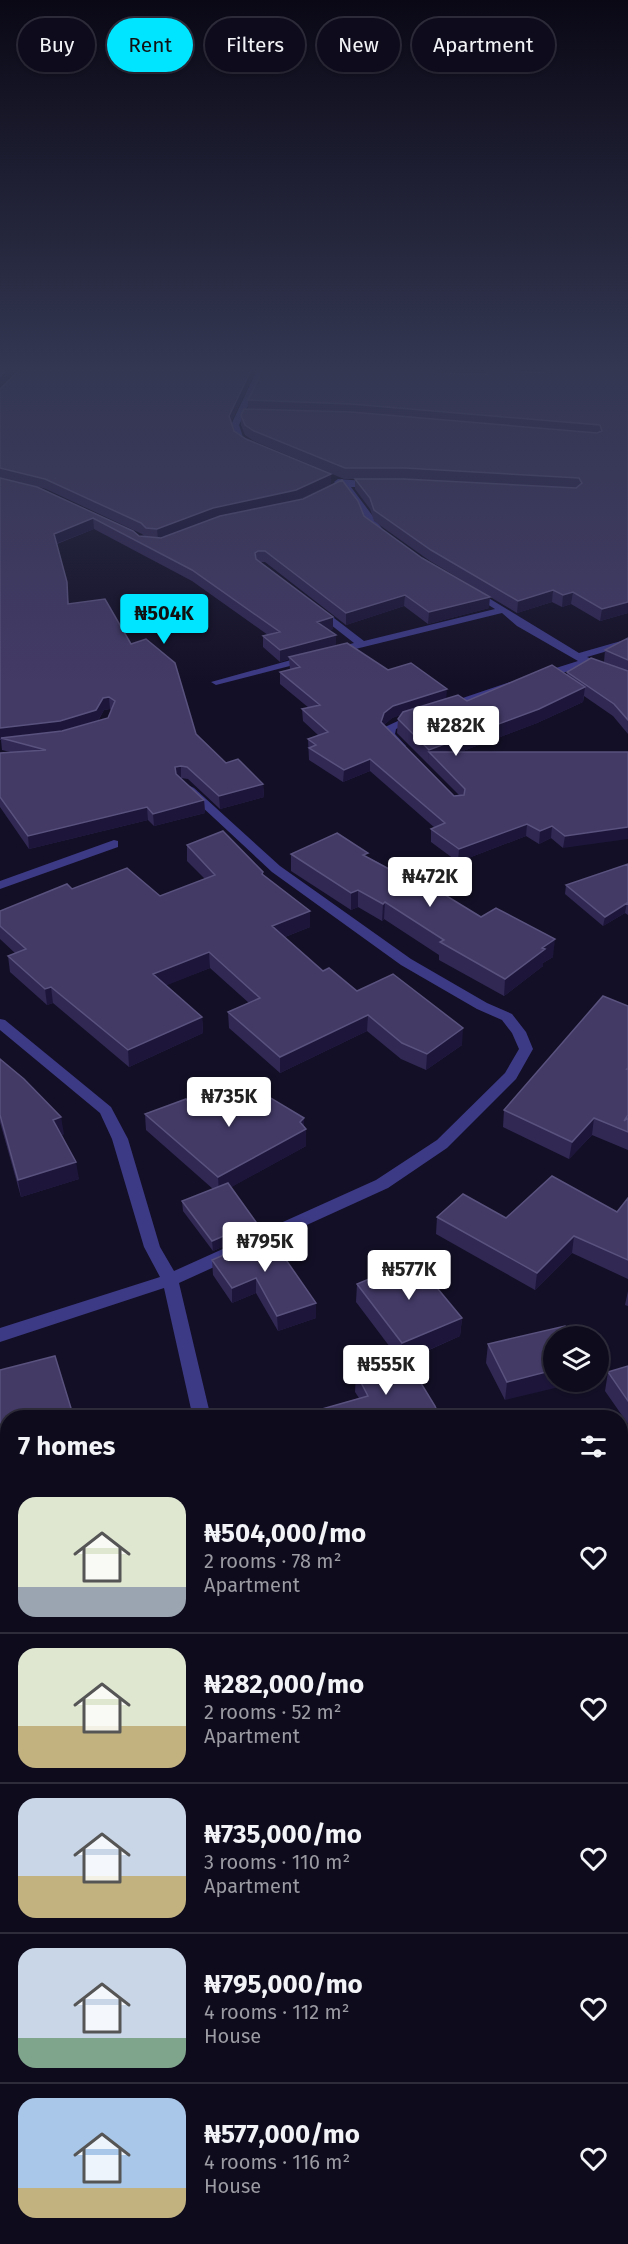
<!DOCTYPE html>
<html lang="en">
<head>
<meta charset="utf-8">
<style>
  :root { --surface:#0e0b1c; --page:#1c1929; --text:#f1f3f6; --muted:#9b9ba3; --line:#2e2b3b; --accent:#00e5ff }
  body { margin:0; font-family:"Fira Sans",sans-serif; background:var(--page); color:var(--text); height:100vh; display:flex; flex-direction:column; font-size:22px; white-space:nowrap }
  * { box-sizing:border-box; margin:0 }
  p { font-size:20px; color:var(--muted) }
  .icon { flex:none; width:33px; height:33px; fill:none; stroke:currentColor; stroke-width:2; stroke-linecap:round; stroke-linejoin:round }
  .map { position:relative; flex:1; overflow:hidden }
  .sheet { position:absolute; left:0px; top:1410px; width:628px; height:834px; display:flex; flex-direction:column; background:var(--surface); border-radius:24px 24px 0 0; box-shadow:0 2px 4px #0004,0 0 0 2px var(--line) }
  .sheet>* { flex:none }
  .top-card { position:absolute; left:18px; top:18px; width:592px; height:54px; display:flex; gap:12px }
  .buttons { position:absolute; left:543px; top:1326px; display:grid; gap:12px }
  .buttons a { display:grid; place-items:center; width:66px; height:66px; border-radius:50%; background:var(--surface); box-shadow:0 2px 4px #0004,0 0 0 2px var(--line); font-size:30px }
  .price { position:absolute; translate:-50% -51px; padding:0 14px; border-radius:6px; background:#fff; color:#222; font-size:20px; line-height:39px; filter:drop-shadow(0 2px 3px #0008) }
  .price::after { content:''; position:absolute; left:50%; top:36px; width:18px; height:14px; margin-left:-9px; background:inherit; clip-path:polygon(0 0,100% 0,50% 100%) }
  .price.current { background:var(--accent); color:#111 }
  ul { padding:0; list-style:none }
  li { display:flex; align-items:center; gap:18px; height:150px; padding:0 18px }
  li+li { border-top:2px solid var(--line) }
  li span { display:grid; place-items:center; flex:none; width:168px; height:120px; border-radius:18px; color:#555 }
  li>.icon { margin-inline-start:auto }
  span .icon { width:72px; height:72px; fill:#fffc; stroke-width:1 }
  li b { font-size:26px }
  h2 { display:flex; justify-content:space-between; align-items:center; height:72px; padding:0 18px; font-size:26px }
  .tag { padding:0 21px; border-radius:27px; background:var(--surface); box-shadow:0 2px 4px #0004,0 0 0 2px var(--line); font-size:21px; line-height:54px }
  .tag.current { background:var(--accent); color:#111 }
  .map>svg:first-child { display:block }
  .lines { fill:none; stroke-linecap:round; stroke-linejoin:round }
  .minor { fill:#3d3a85; fill-rule:evenodd }
  .wall { fill:#312854; fill-rule:evenodd }
  .shaded-wall { fill:#1d163a }
  .building { fill:#433a66; stroke:#5a527e; stroke-width:1.5 }
</style>
</head>
<body>
<div class="map">
<svg width="628" height="2244" viewBox="0 0 628 2244">
  <rect width="100%" height="100%" fill="#130f26"/>
  <g class="lines">
    <!-- minor -->
    <path class="minor" d="M257 370H265L239 425 243 437 253 445 249 447 236 440 231 425Z
      M338 479 377 482V486L374 487H351L384 531 382 533H376L370 527 342 488 325 493V489L336 484 334 482Z
      M472 588 579 653 628 639V645L587 657 628 675V682L586 666 545 678H537V674L578 661 517 626 502 613 335 654 331 653V649L354 643 312 610 321 608 364 641 495 609 469 593 467 591Z
      M309 655 313 656V660L216 685 211 682Z
      M510 682 514 683V687L447 708 442 705Z
      M415 713 419 714V718L396 729 395 734 406 746 404 748H396L383 735 385 727Z
      M190 786 194 788 280 866 411 959 487 1003 512 1014 526 1032 533 1049 516 1079 447 1148 388 1188 179 1283 211 1418H193L164 1288 0 1342V1328L160 1277 144 1247 112 1139 100 1113 0 1030V1019L5 1020 111 1107 128 1139 160 1247 174 1271 376 1180 437 1140 505 1073 519 1049 512 1033 502 1020 477 1009 401 965 272 872 186 792V788Z
      M114 840 118 841V847L0 889V881Z
      M628 1525V1541L621 1543V1527Z
      M8 1946V1971L0 1974V1949Z
      M628 1969V1993L621 1995V1971Z
      M8 2206V2233L0 2236V2209Z
      M417 2236H444L447 2244H420Z"/>
  </g>
  <!-- wall -->
  <path class="wall" d="M19 370H256L231 422 234 431 246 439 331 484 299 500 364 516 489 608 428 624 404 606 346 625 265 562H260L333 629 329 630 336 635V646L446 698 467 701 567 675V672L612 665 604 662 605 650 628 638V734L613 716 584 696 583 702 537 723 460 752H628L563 848 551 838 539 844 526 836 458 862 431 842V829L435 828 370 771 343 782 309 760 308 739 318 735 303 721 302 709 309 708 280 684V672L290 670 289 659 280 662 263 647V636L268 635 192 581 94 529 57 544 69 604 131 644 196 734 226 763 263 784 264 797 220 809 188 779 181 778H180L204 800 205 813 154 826 148 820 29 849 0 807V753L10 752 2 750 1 740H0V389ZM39 487 46 489 142 534 145 537 139 536ZM110 709 111 710 108 718 98 721 104 710ZM400 715 398 719 397 733 459 795 454 796 384 725 392 718Z
    M435 370V373L487 374 628 370V613L600 621 571 604 562 607 552 602 517 613 430 561 374 521 370 509 355 489V479H404H344L254 441 245 435 241 425V415L248 410V400Z
    M187 845 263 872V875L310 927 285 937 323 971 357 991 462 1045 426 1070 401 1059 367 1031 280 1073 229 1028 228 1012 249 1003 210 968 166 985 202 1017 203 1033 129 1067 53 1003 47 1005 10 972 8 956 15 953 0 939V911L72 889 160 896 205 879 187 861Z
    M291 854 368 857 553 957 543 963V966L504 996 439 960V955L384 919 382 921 358 907 351 910 291 871Z
    M628 864V915L625 913 603 926 565 894 566 885Z
    M628 1006V1150L592 1135 569 1159 503 1127 504 1110Z
    M0 1059 64 1134 61 1135 79 1179 21 1197 0 1122Z
    M145 1114H198L304 1127 306 1129V1146L231 1187 256 1232 213 1251 183 1211 182 1201 213 1189 146 1130Z
    M628 1198V1279L572 1253 535 1290 436 1234 437 1217 506 1218 617 1212Z
    M223 1250 316 1303V1318L278 1331 256 1293 232 1303 213 1275 212 1260 223 1256Z
    M357 1284 462 1318 460 1336 407 1360 440 1418H308V1413L359 1398 355 1392 356 1373 399 1359 356 1302Z
    M628 1291V1306L625 1305Z
    M571 1336 505 1400 486 1363 488 1344Z
    M628 1366V1424L605 1391 608 1372Z"/>
  <!-- shaded-wall -->
  <path class="shaded-wall" d="M6 370H15L0 388V377Z
    M251 370H256L229 426V416Z
    M331 474V484L296 501 158 540 157 529 213 508Z
    M93 518 94 529 55 544 54 534Z
    M553 590 552 602 517 613 518 601Z
    M573 592 571 604 562 607 563 595Z
    M405 595 404 606 346 625V613Z
    M490 597 489 608 428 624 429 612Z
    M628 602V613L600 621 602 609Z
    M333 617V629L317 634V622Z
    M336 635V647L289 657V659L280 662V650Z
    M585 687 583 702 537 723 437 761 429 752 428 764 429 750Z
    M447 689 446 701 392 718 384 725 381 722 384 713 393 706Z
    M109 697 110 709 104 710 97 722 62 733 1 738 0 740V728L103 698Z
    M370 759V771L343 782 344 770Z
    M181 766V778L176 780 175 767Z
    M263 784 264 797 220 809 219 796Z
    M204 800 205 813 154 826 153 814Z
    M147 807 148 820 29 849 28 836Z
    M527 824 526 836 458 862 459 849Z
    M552 826 551 838 539 844 540 831Z
    M628 827V839L563 848 565 836Z
    M358 890V907L351 910V893Z
    M385 902 384 919 382 921 383 904Z
    M627 903 625 913 603 926 605 917Z
    M310 911V927L272 942V926Z
    M555 939 553 957 543 963V966L504 996 505 979 542 948Z
    M209 952 210 968 155 990 153 974Z
    M51 987 53 1003 47 1005 45 989Z
    M368 1015 367 1031 280 1073V1057Z
    M202 1017 203 1033 129 1067 128 1050Z
    M463 1028 462 1045 426 1070 427 1054Z
    M61 1117 64 1134 56 1137 53 1120Z
    M304 1118V1130L306 1129V1146L219 1194 218 1177 300 1122Z
    M594 1118 592 1135 569 1159 572 1142Z
    M76 1162 79 1179 21 1197 18 1180Z
    M256 1222V1232L213 1251 212 1241Z
    M574 1236 572 1253 535 1290 537 1273Z
    M256 1278V1293L232 1303V1288Z
    M316 1303V1318L278 1331 277 1316Z
    M462 1318 460 1336 401 1362 402 1343Z
    M554 1370V1382H580L505 1400 507 1382Z
    M0 1583 3 1596 0 1597Z
    M628 1654V1671L621 1673V1656Z"/>
  <!-- building -->
  <path class="building" d="M0 370H6L0 377Z
    M19 370H251L229 416 234 431 246 439 331 474 296 490 213 508 157 529 146 528 141 523 45 479 0 468V389Z
    M263 370H434V373L487 374V370L545 373V370H628V602L602 609 573 592 563 595 553 590 518 601 431 550 374 510 370 498 355 479H404L576 488 582 483 579 478 405 468H345L254 431 245 425 241 415 244 409 351 412 597 433 602 431 600 425 351 404 248 400Z
    M0 478 37 487 133 531 139 536 161 538 220 516 303 499 342 480 358 501 364 516 422 558 490 597 429 612 405 595 346 613 265 551H258L255 553 256 559 333 617 317 622 336 635 280 650 263 636 280 632 192 570 93 518 54 534 67 582 68 604 105 599 131 644 146 639 175 663 196 734 226 763 238 759 263 784 219 796 187 767 181 766 175 767 176 774 204 800 153 814 147 807 28 836 0 797V753L46 750 1 738 62 731 108 718 115 701 109 697 103 698 96 710 60 721 0 728Z
    M628 638V660L605 650Z
    M347 643 388 670 411 663 447 689 393 706 384 713 381 722 454 796 464 795 465 789 429 752H628V827L565 836 552 826 540 831 527 824 459 849 431 829 445 823 370 759 344 770 309 748 316 745 308 739 328 732 302 709 320 705 280 672 300 667 289 657Z
    M591 658 628 671V720L614 704 567 672Z
    M552 665 585 687 539 709 429 750 398 719 403 712 458 695 467 701Z
    M223 831 263 872 262 874 310 911 272 926 323 971 329 968 357 991 393 974 463 1028 427 1054 402 1043 368 1015 280 1057 228 1012 260 998 209 952 153 974 202 1017 128 1050 51 987 45 989 8 956 26 949 0 926V911L67 884 72 889 127 868 160 896 215 875 187 845Z
    M337 833 368 853 363 855 428 890 432 887 481 917 496 908 555 939 542 948 545 949 505 979 440 942 444 940 385 902 383 904 358 890 351 893 291 854Z
    M628 864V904L627 903 605 917 566 885Z
    M603 996 628 1006V1068L627 1069H628V1115L624 1121 628 1118V1132L594 1118 572 1142 504 1110Z
    M0 1059 24 1079 61 1117 53 1120 76 1162 18 1180 0 1115Z
    M244 1082 304 1118 300 1122 306 1129 218 1177 145 1114 186 1099 198 1114Z
    M552 1176 617 1212 628 1198V1260L574 1236 537 1273 437 1217 463 1194 506 1218Z
    M228 1183 256 1222 212 1241 182 1201Z
    M266 1231 316 1303 277 1316 256 1278 232 1288 212 1260 226 1254 223 1250Z
    M414 1260 462 1318 402 1343 357 1284Z
    M565 1326 571 1336H554V1370L507 1382 488 1344Z
    M55 1356 74 1418H8V1617L0 1583V1370Z
    M405 1357 435 1406 440 1418H310L308 1413 368 1396 356 1373Z
    M628 1366V1401L608 1372Z
    M628 1578V1654L621 1656V1579Z
    M621 2182 628 2186V2198L621 2213Z
    M522 2236H610L607 2244H518Z"/>
  <!-- sky -->
  <linearGradient id="sky" x2="0" y2="1"><stop stop-color="#0a0815"/><stop offset="0.54" stop-color="#333752"/><stop offset="1" stop-color="#333752" stop-opacity="0"/></linearGradient>
  <rect width="628" height="684" fill="url(#sky)"/>
</svg>
<div class="buttons">
<a><svg class="icon" aria-label="layers" viewBox="0 0 24 24"><path d="M12 4l9 5-9 5-9-5zM3 14l9 5 9-5"/></svg></a>
</div>
<b class="price current" style="left:164px;top:645px">₦504K</b>
<b class="price" style="left:456px;top:757px">₦282K</b>
<b class="price" style="left:430px;top:908px">₦472K</b>
<b class="price" style="left:229px;top:1128px">₦735K</b>
<b class="price" style="left:265px;top:1273px">₦795K</b>
<b class="price" style="left:409px;top:1301px">₦577K</b>
<b class="price" style="left:386px;top:1396px">₦555K</b>
<div class="top-card">
<a class="tag">Buy</a>
<a class="tag current">Rent</a>
<a class="tag">Filters</a>
<a class="tag">New</a>
<a class="tag">Apartment</a>
</div>
<section class="sheet">
<h2>7 homes<svg class="icon" aria-label="filters" viewBox="0 0 24 24"><path d="M4 7h16M4 17h16"/><circle cx="9" cy="7" r="2"/><circle cx="15" cy="17" r="2"/></svg></h2>
<ul>
<li><span style="background:linear-gradient(#dfe7d0 75%,#9aa5b1 0)"><svg class="icon" aria-label="home" viewBox="0 0 24 24"><path d="M3 11l9-7 9 7M6 9v11h12V9"/></svg></span><div><b>₦504,000/mo</b><p>2 rooms · 78 m²</p><p>Apartment</p></div><svg class="icon" aria-label="heart" viewBox="0 0 24 24"><path d="M12 20l-8-8c-3-5 5-10 8-4 3-6 11-1 8 4z"/></svg></li>
<li><span style="background:linear-gradient(#dfe7d0 65%,#c2b280 0)"><svg class="icon" aria-label="home" viewBox="0 0 24 24"><path d="M3 11l9-7 9 7M6 9v11h12V9"/></svg></span><div><b>₦282,000/mo</b><p>2 rooms · 52 m²</p><p>Apartment</p></div><svg class="icon" aria-label="heart" viewBox="0 0 24 24"><path d="M12 20l-8-8c-3-5 5-10 8-4 3-6 11-1 8 4z"/></svg></li>
<li><span style="background:linear-gradient(#c9d6e8 65%,#c2b280 0)"><svg class="icon" aria-label="home" viewBox="0 0 24 24"><path d="M3 11l9-7 9 7M6 9v11h12V9"/></svg></span><div><b>₦735,000/mo</b><p>3 rooms · 110 m²</p><p>Apartment</p></div><svg class="icon" aria-label="heart" viewBox="0 0 24 24"><path d="M12 20l-8-8c-3-5 5-10 8-4 3-6 11-1 8 4z"/></svg></li>
<li><span style="background:linear-gradient(#c9d6e8 75%,#7fa58c 0)"><svg class="icon" aria-label="home" viewBox="0 0 24 24"><path d="M3 11l9-7 9 7M6 9v11h12V9"/></svg></span><div><b>₦795,000/mo</b><p>4 rooms · 112 m²</p><p>House</p></div><svg class="icon" aria-label="heart" viewBox="0 0 24 24"><path d="M12 20l-8-8c-3-5 5-10 8-4 3-6 11-1 8 4z"/></svg></li>
<li><span style="background:linear-gradient(#a9c7e8 75%,#c2b280 0)"><svg class="icon" aria-label="home" viewBox="0 0 24 24"><path d="M3 11l9-7 9 7M6 9v11h12V9"/></svg></span><div><b>₦577,000/mo</b><p>4 rooms · 116 m²</p><p>House</p></div><svg class="icon" aria-label="heart" viewBox="0 0 24 24"><path d="M12 20l-8-8c-3-5 5-10 8-4 3-6 11-1 8 4z"/></svg></li>
</ul>
</section>
</div>
</body>
</html>
